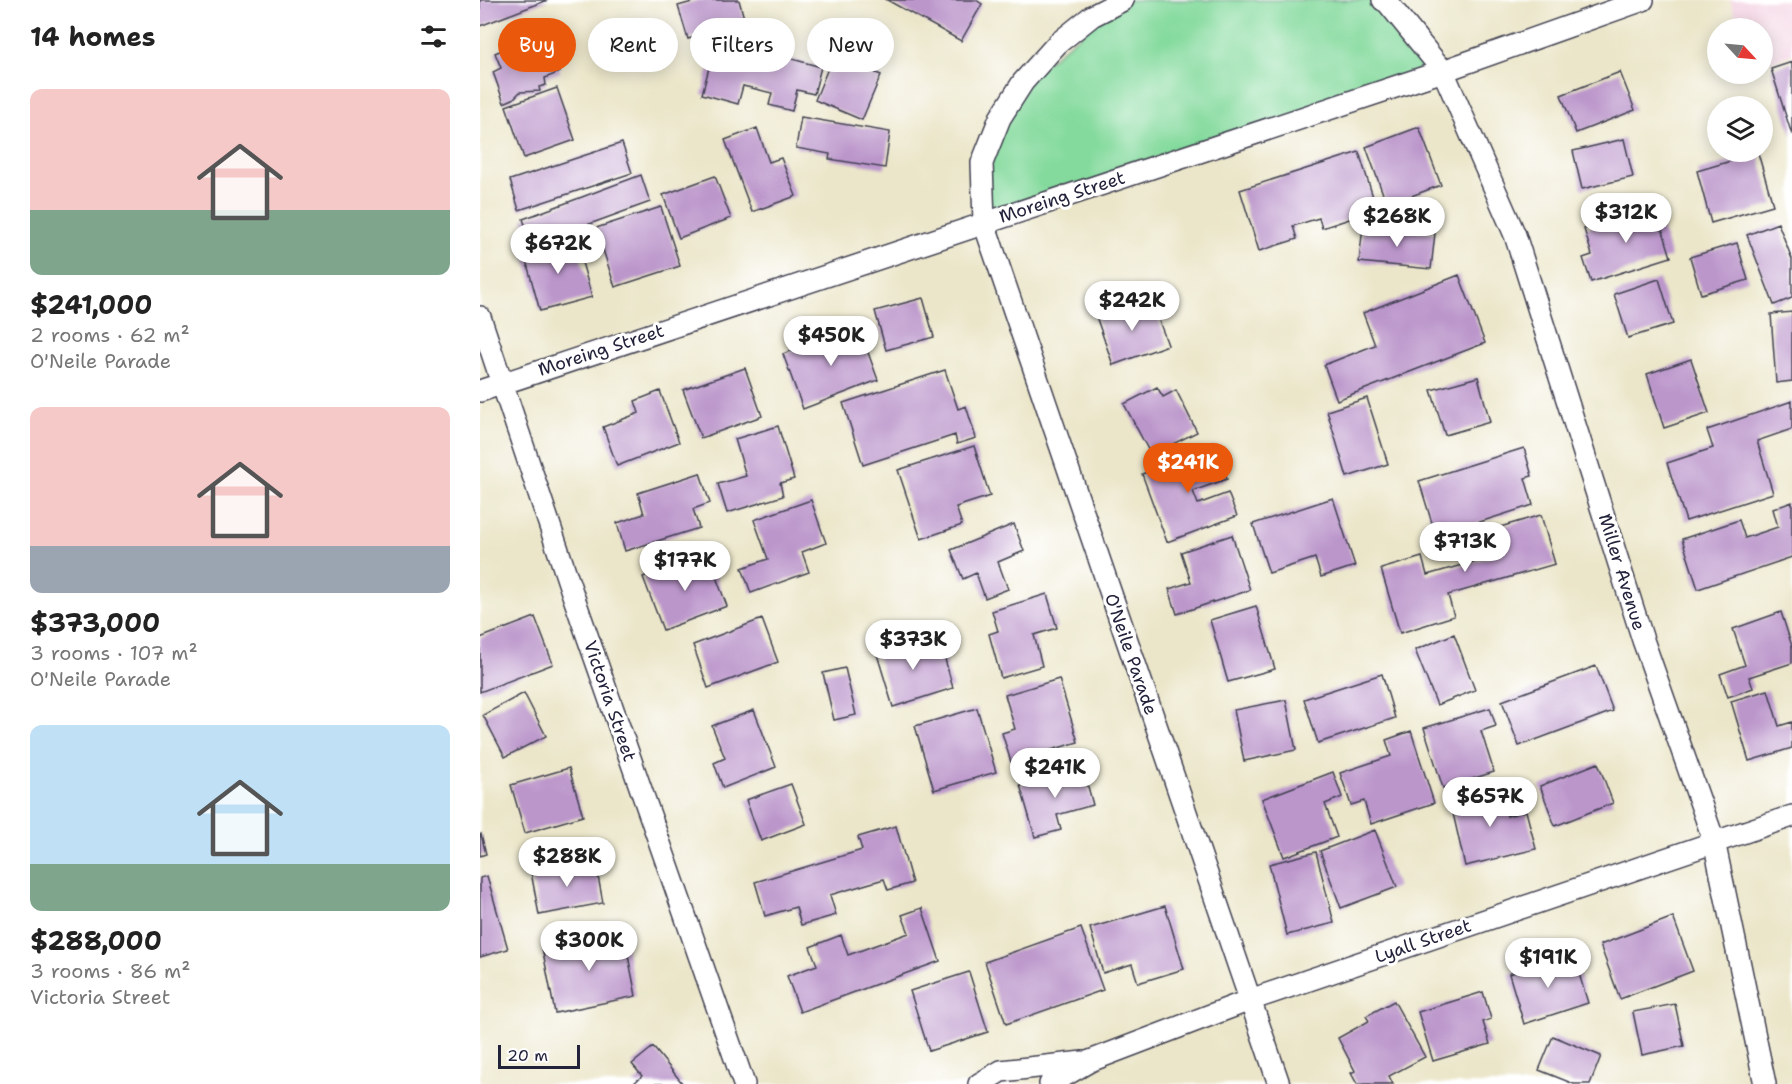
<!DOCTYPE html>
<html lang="en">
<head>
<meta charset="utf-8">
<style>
  :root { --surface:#fff; --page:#f6f6f6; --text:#222; --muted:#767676; --accent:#ea580c }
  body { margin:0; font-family:"Shantell Sans",sans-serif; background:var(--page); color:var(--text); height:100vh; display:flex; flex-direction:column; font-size:22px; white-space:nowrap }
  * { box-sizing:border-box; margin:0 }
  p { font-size:20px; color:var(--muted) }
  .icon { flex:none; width:33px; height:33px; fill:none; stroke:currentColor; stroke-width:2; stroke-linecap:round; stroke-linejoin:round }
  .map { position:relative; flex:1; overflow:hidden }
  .panel { display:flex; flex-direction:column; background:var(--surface); width:480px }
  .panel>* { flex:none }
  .hud { position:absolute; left:18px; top:18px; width:570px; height:54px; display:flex; gap:12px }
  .needle { width:39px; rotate:116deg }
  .buttons { position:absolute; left:1227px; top:18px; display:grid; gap:12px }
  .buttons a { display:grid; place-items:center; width:66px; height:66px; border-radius:50%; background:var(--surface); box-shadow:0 3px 15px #0003; font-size:30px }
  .scale { position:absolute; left:18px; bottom:15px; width:82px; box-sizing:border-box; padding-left:6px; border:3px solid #22223b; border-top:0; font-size:16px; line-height:21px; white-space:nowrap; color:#22223b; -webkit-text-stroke:4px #fff; paint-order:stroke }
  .price { position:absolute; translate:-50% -51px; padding:0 14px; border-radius:21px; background:#fff; color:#222; font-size:20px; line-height:39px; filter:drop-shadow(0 2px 3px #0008) }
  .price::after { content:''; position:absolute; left:50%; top:36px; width:18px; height:14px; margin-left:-9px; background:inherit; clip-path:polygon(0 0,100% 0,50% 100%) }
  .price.active { background:var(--accent); color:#fff }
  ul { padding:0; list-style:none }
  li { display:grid; align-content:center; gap:12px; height:318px; padding:0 30px }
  li span { display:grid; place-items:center; height:186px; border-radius:12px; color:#555 }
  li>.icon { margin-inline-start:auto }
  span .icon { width:108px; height:108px; fill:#fffc; stroke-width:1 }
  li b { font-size:26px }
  h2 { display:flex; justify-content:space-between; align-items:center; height:72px; padding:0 30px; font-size:26px }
  .pill { padding:0 21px; border-radius:27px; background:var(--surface); box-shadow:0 3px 15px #0003; font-size:21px; line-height:54px }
  .pill.active { background:var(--accent); color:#fff }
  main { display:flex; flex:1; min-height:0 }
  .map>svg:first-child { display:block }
  .built { fill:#f3cfe0 }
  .green { fill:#84da9d; stroke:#537e6c; stroke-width:1.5 }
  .building { fill:#bb96cb }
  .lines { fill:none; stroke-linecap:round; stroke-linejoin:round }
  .street-casing { stroke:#403f50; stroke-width:24 }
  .street { stroke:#fff; stroke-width:21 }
  .labels { text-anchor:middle; stroke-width:6; stroke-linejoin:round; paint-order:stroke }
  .street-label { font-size:18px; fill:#22223b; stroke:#fff }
</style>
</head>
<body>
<main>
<section class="panel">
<h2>14 homes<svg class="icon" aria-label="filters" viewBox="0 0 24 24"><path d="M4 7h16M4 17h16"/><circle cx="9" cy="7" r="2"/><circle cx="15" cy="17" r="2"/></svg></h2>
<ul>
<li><span style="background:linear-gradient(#f6c9c9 65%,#7fa58c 0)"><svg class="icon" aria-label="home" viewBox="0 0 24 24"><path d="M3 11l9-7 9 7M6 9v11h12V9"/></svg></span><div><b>$241,000</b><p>2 rooms · 62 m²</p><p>O'Neile Parade</p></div></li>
<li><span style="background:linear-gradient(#f6c9c9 75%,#9aa5b1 0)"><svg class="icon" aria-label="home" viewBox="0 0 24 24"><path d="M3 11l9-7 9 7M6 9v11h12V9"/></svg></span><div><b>$373,000</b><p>3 rooms · 107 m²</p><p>O'Neile Parade</p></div></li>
<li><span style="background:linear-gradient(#bfe0f5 75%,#7fa58c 0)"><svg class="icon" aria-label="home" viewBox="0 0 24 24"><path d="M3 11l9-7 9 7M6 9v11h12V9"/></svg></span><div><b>$288,000</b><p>3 rooms · 86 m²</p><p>Victoria Street</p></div></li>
</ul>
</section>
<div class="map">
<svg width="1312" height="1084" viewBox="0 0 1312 1084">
  <rect width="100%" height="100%" fill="#fff"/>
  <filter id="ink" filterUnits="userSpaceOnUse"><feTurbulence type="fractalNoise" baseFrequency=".0167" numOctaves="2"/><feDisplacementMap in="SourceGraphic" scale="12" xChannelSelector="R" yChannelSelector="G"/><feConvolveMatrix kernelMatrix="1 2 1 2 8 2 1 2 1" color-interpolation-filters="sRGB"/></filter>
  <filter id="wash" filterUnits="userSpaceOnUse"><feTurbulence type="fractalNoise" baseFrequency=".008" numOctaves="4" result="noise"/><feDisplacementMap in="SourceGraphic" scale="24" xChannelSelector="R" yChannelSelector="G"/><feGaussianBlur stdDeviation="1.35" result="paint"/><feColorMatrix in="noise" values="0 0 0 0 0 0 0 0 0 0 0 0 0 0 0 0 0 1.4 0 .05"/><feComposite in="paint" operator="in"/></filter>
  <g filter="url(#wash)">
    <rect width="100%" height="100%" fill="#ebe6c9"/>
    <!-- built -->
    <path class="built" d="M1250 0H1312V54L1283 64 1282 28H1259Z"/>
    <!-- green -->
    <path class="green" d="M643 0H903L963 71 504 223 502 164 543 82Z"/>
    <g id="blocks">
      <!-- building -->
      <path class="building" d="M0 0H68L0 26Z
        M219 0H259L265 22 208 39 198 6Z
        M407 0H496L502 4 481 41Z
        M237 38 341 67 334 94 317 90 312 111 289 105 292 93 263 86 258 104 222 94Z
        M43 41 44 44 51 42 55 52 76 46 82 66 79 67 80 72 65 78 66 85 59 87 60 91 40 92 33 99 24 103 13 72 21 68 15 53Z
        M353 56 401 75 382 120 335 100Z
        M1312 62V135L1291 69Z
        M1140 72 1155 110 1096 133 1081 95Z
        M77 88 95 140 44 158 26 106Z
        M321 117 410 132 405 168 349 159 350 154 316 148Z
        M939 127 961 185 907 205 886 147Z
        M277 128 289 162 301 158 316 196 272 212 245 140Z
        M1144 139 1153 177 1102 189 1093 151Z
        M142 143 152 173 39 210 30 180Z
        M879 152 897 210 842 228 839 218 813 226 817 239 779 251 760 190Z
        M1278 153 1293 205 1231 223 1217 171Z
        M161 175 170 202 52 245 43 219Z
        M235 176 251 218 199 238 183 195Z
        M1175 205 1191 257 1111 282 1103 258 1112 255 1104 229Z
        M181 207 200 266 135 287 116 228Z
        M1298 223 1312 259V298L1294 305 1267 235Z
        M883 226 955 233 951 269 879 262Z
        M95 238 112 297 60 311 44 253Z
        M1257 243 1268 280 1221 294 1210 257Z
        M979 275 1005 343 857 400 844 365 895 345 883 313Z
        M1179 279 1193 324 1148 338 1134 294Z
        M443 298 454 337 406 350 395 311Z
        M671 299 688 345 633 365 617 319Z
        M1312 312V381L1296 383 1291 314Z
        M378 325 398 380 323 409 303 354Z
        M1211 359 1229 413 1184 428 1167 374Z
        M265 368 282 416 221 438 203 390Z
        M465 370 478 409 486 406 496 438 477 444 475 435 383 465 363 403Z
        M998 377 1010 422 965 435 951 390Z
        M677 387 683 397 696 390 717 432 671 455 644 404Z
        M180 391 199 442 137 466 123 427 159 413 155 401Z
        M887 398 908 464 867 477 847 411Z
        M1312 401V429L1277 441 1293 493 1206 521 1187 463 1233 448 1227 430Z
        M298 426 314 479 300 483 303 496 247 513 238 484 266 476 255 439Z
        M494 446 510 496 476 507 482 525 441 539 418 470Z
        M735 446 747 479 713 491 718 504 748 493 757 516 687 542 662 474Z
        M1044 448 1052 476 1045 478 1053 505 956 536 939 481Z
        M220 473 230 503 213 509 219 528 145 551 137 523 164 514 158 493Z
        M853 498 875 566 841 577 835 558 789 573 773 524Z
        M331 500 346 543 322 552 329 572 271 593 262 568 288 559 274 520Z
        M1312 502V557L1218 589 1202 539 1259 520 1265 538 1298 527 1293 509Z
        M1061 515 1075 564 968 595 974 616 920 633 901 569 942 557 947 575 1010 557 1003 532Z
        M534 524 544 551 518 562 528 589 505 598 496 573 483 579 471 550Z
        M752 535 770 590 697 614 689 589 711 582 701 552Z
        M227 553 247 606 183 630 163 577Z
        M567 594 577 628 554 635 562 666 521 678 509 634 518 631 512 611Z
        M776 606 795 669 748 682 730 620Z
        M1301 612 1312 646V663L1269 677 1273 688 1248 697 1240 674 1265 665 1253 629Z
        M55 617 73 664 0 692V638Z
        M282 619 298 662 228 688 213 645Z
        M974 634 995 690 957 705 935 650Z
        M446 636 451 655 463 652 473 688 413 707 396 651Z
        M1116 666 1133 711 1039 746 1022 701Z
        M365 668 376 715 354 720 343 673Z
        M902 674 915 718 838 743 824 699Z
        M579 679 598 742 531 762 522 733 535 729 525 695Z
        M1288 690 1299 726 1312 722V748L1269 761 1251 701Z
        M44 693 66 736 25 757 3 715Z
        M806 700 816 750 764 761 754 710Z
        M497 708 516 772 454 790 435 726Z
        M1010 708 1016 726 1001 731 1014 772 963 788 944 728Z
        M274 710 296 767 243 788 234 763 245 758 232 726Z
        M931 731 954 803 891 824 884 801 871 805 860 773 911 756 906 740Z
        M1118 763 1133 803 1075 826 1060 786Z
        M89 768 103 816 45 833 31 785Z
        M603 768 613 805 577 815 581 830 555 837 540 785Z
        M853 772 862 797 845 804 857 837 804 857 782 799Z
        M311 784 326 824 281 841 266 800Z
        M1021 788 1027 816 1046 811 1056 849 985 866 970 800Z
        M416 826 432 883 408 890 404 879 350 895 356 915 321 925 316 907 285 916 275 882 382 850 378 837Z
        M895 830 917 887 861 908 840 851Z
        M1 834 6 854 0 856V835Z
        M836 852 854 923 807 935 789 864Z
        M115 860 123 903 59 915 51 872Z
        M7 876 28 949 0 957V878Z
        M685 906 704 969 658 983 652 964 623 973 610 928Z
        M442 908 460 961 320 1012 307 976 337 965 330 947 361 935 368 955 429 933 422 915Z
        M1193 917 1213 971 1140 999 1120 945Z
        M601 928 623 990 526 1024 505 962Z
        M143 930 156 996 75 1013 62 947Z
        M1093 954 1108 1003 1044 1024 1029 974Z
        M489 972 508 1032 449 1051 430 991Z
        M1003 992 1011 1019 1003 1022 1010 1044 953 1061 938 1012Z
        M914 1001 945 1057 909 1076 913 1084H877L871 1073 875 1071 858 1038 889 1021 886 1016Z
        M1195 1004 1204 1046 1162 1055 1153 1012Z
        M1073 1036 1121 1056 1110 1084H1094L1059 1070Z
        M173 1047 203 1084H153L162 1076 152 1064Z"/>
    </g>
  </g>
  <g filter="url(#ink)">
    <use href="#blocks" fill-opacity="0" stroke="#403f50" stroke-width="1.5"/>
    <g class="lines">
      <!-- street casing -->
      <g class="street-casing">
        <path id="street" d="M643 0 612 16 577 44 543 82 520 118 502 163 504 223 799 1084
          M903 0 907 2 963 71 1035 235 1163 640 1234 841 1285 1084
          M0 317 93 595 264 1084
          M0 391 963 71 1163 0
          M499 1084 521 1071 603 1062
          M570 1084 610 1061 770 1000 1312 816"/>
      </g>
      <!-- street -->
      <use href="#street" class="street"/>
    </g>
  </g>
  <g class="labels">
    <!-- street labels -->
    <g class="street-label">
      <text transform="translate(582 197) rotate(-18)" y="6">Moreing Street</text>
      <text transform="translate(121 350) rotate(-18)" y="6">Moreing Street</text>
      <text transform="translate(1142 572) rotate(73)" y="6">Miller Avenue</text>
      <text transform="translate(651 654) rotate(71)" y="6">O'Neile Parade</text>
      <text transform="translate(130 701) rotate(71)" y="6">Victoria Street</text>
      <text transform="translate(943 941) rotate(-19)" y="6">Lyall Street</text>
    </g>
  </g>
</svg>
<div class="buttons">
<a><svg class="needle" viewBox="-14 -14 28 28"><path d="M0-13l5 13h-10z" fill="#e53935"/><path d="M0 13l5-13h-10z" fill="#767676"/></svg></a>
<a><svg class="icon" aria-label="layers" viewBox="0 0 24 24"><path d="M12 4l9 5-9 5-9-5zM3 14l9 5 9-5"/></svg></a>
</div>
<div class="scale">20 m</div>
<b class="price" style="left:1146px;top:244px">$312K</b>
<b class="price" style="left:917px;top:248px">$268K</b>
<b class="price" style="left:78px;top:275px">$672K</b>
<b class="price" style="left:652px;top:332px">$242K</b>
<b class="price" style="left:351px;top:367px">$450K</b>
<b class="price active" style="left:708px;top:494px">$241K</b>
<b class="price" style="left:985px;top:573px">$713K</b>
<b class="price" style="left:205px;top:592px">$177K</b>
<b class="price" style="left:433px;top:671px">$373K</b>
<b class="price" style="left:575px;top:799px">$241K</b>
<b class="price" style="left:1010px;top:828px">$657K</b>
<b class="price" style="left:87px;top:888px">$288K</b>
<b class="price" style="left:109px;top:972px">$300K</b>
<b class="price" style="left:1068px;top:989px">$191K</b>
<div class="hud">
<a class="pill active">Buy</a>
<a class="pill">Rent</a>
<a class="pill">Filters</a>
<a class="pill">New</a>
</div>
</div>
</main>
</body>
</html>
